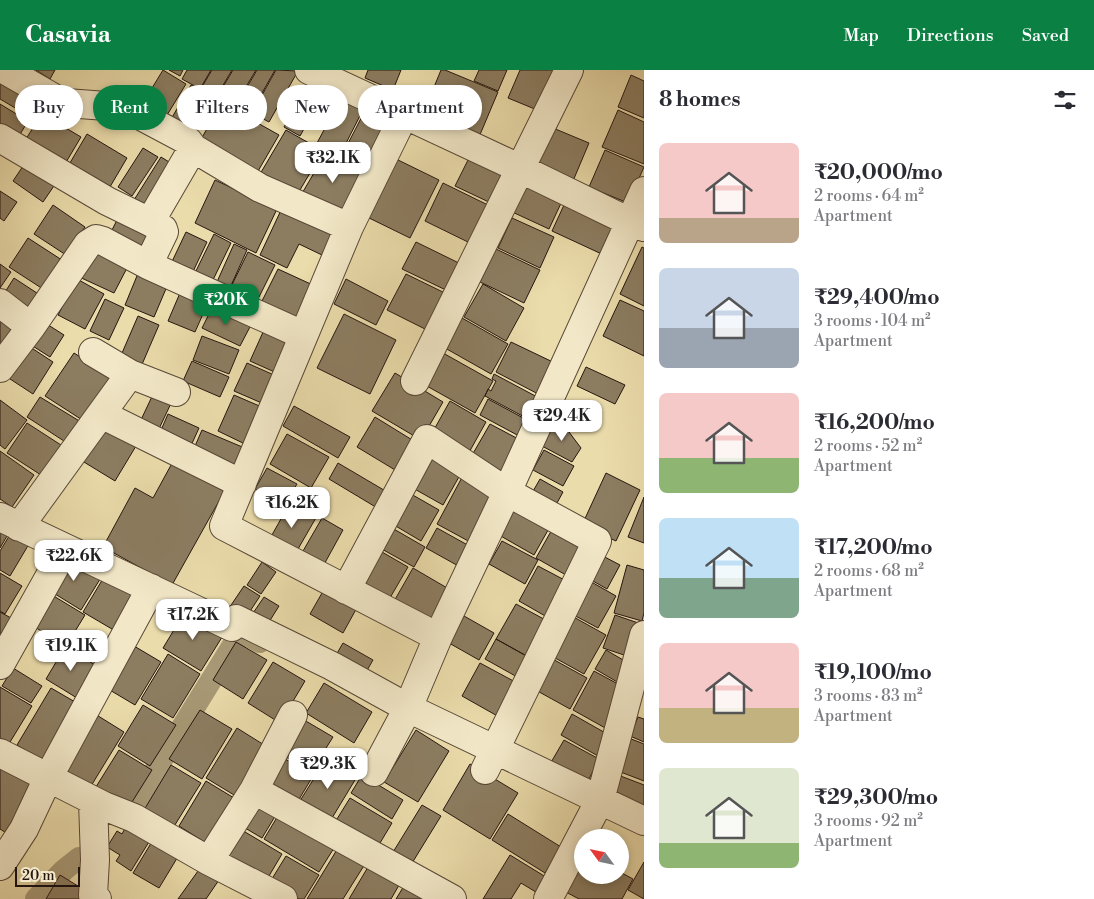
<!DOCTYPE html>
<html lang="en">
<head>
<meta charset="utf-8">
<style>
  :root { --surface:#fff; --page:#f7f7f7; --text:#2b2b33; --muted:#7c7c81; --accent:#0b8043 }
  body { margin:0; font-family:"Libre Bodoni",serif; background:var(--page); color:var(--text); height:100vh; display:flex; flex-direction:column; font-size:19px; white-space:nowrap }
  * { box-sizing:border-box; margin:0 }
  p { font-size:16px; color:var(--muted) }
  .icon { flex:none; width:28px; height:28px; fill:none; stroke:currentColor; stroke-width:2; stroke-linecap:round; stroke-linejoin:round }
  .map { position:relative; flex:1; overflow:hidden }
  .drawer { display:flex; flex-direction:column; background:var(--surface); width:450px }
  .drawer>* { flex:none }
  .banner { position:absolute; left:15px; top:15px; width:475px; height:45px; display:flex; gap:10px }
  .needle { width:32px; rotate:303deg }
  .tools { position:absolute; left:574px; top:759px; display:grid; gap:10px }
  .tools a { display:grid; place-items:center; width:55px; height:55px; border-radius:50%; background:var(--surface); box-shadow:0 2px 8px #0003; font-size:25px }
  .scale { position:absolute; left:15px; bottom:12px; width:65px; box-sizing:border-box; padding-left:5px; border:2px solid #261610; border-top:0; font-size:14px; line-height:18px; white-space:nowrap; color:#261610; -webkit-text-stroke:4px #f2e8c8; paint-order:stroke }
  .price { position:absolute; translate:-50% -42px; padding:0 11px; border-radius:10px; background:#fff; color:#222; font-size:16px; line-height:32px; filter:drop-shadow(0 1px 2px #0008) }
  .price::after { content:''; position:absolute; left:50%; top:30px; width:15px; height:11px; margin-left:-8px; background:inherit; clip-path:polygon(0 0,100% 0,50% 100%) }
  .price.on { background:var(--accent); color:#fff }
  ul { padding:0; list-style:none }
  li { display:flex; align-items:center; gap:15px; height:125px; padding:0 15px }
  li span { display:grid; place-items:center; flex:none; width:140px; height:100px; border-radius:8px; color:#555 }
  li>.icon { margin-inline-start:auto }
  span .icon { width:60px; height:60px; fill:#fffc; stroke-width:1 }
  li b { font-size:21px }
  h2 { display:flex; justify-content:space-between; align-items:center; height:60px; padding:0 15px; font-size:21px }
  .pill { padding:0 18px; border-radius:22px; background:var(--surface); box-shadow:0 2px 8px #0003; font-size:18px; line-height:45px }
  .pill.on { background:var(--accent); color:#fff }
  header { display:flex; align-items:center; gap:30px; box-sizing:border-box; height:70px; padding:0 25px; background:var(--accent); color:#fff }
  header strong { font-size:24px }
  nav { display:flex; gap:28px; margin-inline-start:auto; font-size:18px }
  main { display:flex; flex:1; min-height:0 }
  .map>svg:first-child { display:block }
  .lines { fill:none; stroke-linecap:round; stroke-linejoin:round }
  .canal { stroke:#a89976; stroke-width:22 }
  .building { fill:#8c7d61; stroke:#261610 }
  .minor-casing { stroke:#574837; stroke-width:30 }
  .minor { stroke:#f2e8c8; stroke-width:28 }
</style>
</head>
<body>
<header>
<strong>Casavia</strong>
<nav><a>Map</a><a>Directions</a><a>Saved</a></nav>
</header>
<main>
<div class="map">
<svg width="644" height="829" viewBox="0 0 644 829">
  <rect width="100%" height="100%" fill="#ebdcab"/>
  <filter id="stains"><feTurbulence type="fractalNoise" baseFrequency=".004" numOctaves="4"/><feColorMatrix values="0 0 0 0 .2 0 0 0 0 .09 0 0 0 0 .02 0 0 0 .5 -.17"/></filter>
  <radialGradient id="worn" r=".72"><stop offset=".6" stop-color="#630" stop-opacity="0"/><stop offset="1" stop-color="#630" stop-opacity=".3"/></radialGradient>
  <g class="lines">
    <!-- canal -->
    <path class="canal" d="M137 730 241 562 260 572
      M36 829 64 800 79 788"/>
  </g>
  <!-- building -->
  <path class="building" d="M36 0H55L50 9Z
    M163 0 186 14 161 55 138 41Z
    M169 0H183L180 6Z
    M187 0H211L200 19 182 9Z
    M212 0H232L215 29 200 20Z
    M233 0H256L234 37 217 27Z
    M257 0H275L249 46 235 38Z
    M276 0 298 1 269 52 252 43Z
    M368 0H401L393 20 365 8Z
    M441 0H445L498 22 479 67 423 44Z
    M479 0H507L498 21 474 11Z
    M520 0H560L542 42 508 28Z
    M0 3 46 30 34 49 0 29Z
    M313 5 329 14 300 66 284 57Z
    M631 5 644 11V48L618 37Z
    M191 15 206 23 182 65 167 56Z
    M345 21 367 32 340 85 317 73Z
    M222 33 279 65 254 108 197 76Z
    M369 33 393 46 366 97 342 85Z
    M0 34 28 51 16 71 0 61Z
    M618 40 644 52V94L602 77Z
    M42 44 81 67 62 99 22 75Z
    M553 58 589 73 573 111 537 96Z
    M286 60 323 81 297 125 260 104Z
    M87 64 127 88 104 127 64 103Z
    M143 78 158 87 132 126 118 117Z
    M605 80 644 97 628 133 589 117Z
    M327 81 365 103 340 147 301 125Z
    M472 82 510 100 493 134 455 116Z
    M161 87 174 95 147 138 134 130Z
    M394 88 439 110 410 168 365 146Z
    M27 90 58 110 43 132 13 111Z
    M215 110 277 139 256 183 195 153Z
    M522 110 563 129 549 159 508 140Z
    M443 113 490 136 472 174 425 151Z
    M0 121 17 132 4 151 0 148Z
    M53 135 85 157 66 185 34 164Z
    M564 135 618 160 606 186 552 161Z
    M283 136 334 160 322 185 299 174 287 198 260 185Z
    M122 140 154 155 139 186 107 170Z
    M512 148 554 167 540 198 498 178Z
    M186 162 207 172 189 210 168 200Z
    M214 164 231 173 211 214 194 205Z
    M28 168 65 192 46 221 9 197Z
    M416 172 463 195 450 222 402 199Z
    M234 174 247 180 229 220 216 214Z
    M642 177 644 178V236L620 224Z
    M88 179 127 198 114 223 75 205Z
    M496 179 540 200 524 233 480 212Z
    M248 182 275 195 254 237 227 225Z
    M0 194 11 202 0 218Z
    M278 199 315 216 296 255 259 237Z
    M139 201 168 214 154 247 125 235Z
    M406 204 449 225 431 262 387 240Z
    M14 208 43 227 28 250 0 230Z
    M77 209 104 224 85 259 58 245Z
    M346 209 388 231 376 255 334 234Z
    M483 214 524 238 506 271 464 247Z
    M180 223 207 235 195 262 168 251Z
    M105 229 124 238 109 270 90 261Z
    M620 230 644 241V286L603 266Z
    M213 236 251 255 240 276 202 258Z
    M0 238 24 256 0 281Z
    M344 244 396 270 370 324 317 298Z
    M138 246 159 255 140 299 119 290Z
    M462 248 508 274 491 304 445 278Z
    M42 251 64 265 50 287 28 273Z
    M264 260 293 272 279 304 250 291Z
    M202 266 239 280 229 304 193 290Z
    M511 272 557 294 542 326 496 302Z
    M24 273 53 292 33 324 4 305Z
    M74 283 118 311 90 355 45 326Z
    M443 283 493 311 475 343 425 315Z
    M192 291 229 307 220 327 183 311Z
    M247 293 283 309 271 337 234 321Z
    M586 297 625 315 615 334 577 316Z
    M395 303 443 332 421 370 372 341Z
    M494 304 541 329 530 350 485 326 488 319 491 321 496 311 492 309Z
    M156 318 174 327 157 363 139 354Z
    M234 325 264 338 247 375 218 361Z
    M40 327 81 352 67 373 27 347Z
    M488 329 527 350 519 366 480 345Z
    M0 330 27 350 5 379 0 375Z
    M450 331 486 352 467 386 431 365Z
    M294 336 350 367 338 388 283 356Z
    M168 344 199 358 189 380 158 367Z
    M557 346 581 378 572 392 542 376Z
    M375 347 422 376 405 406 357 377Z
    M104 349 139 371 115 411 79 389Z
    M27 353 61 375 41 405 7 383Z
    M490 354 524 372 505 406 471 387Z
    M202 360 247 379 236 402 192 383Z
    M287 364 329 387 311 418 270 394Z
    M432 379 464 398 443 435 411 417Z
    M544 380 574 396 563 416 533 400Z
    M0 381 34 405 12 437 0 429Z
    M176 386 228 415 172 515 103 477 135 418 153 428Z
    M338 393 394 426 384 442 329 409Z
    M267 398 297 414 284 435 255 419Z
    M466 400 501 419 472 473 437 454Z
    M606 403 640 420 616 471 582 455Z
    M540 409 563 422 551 444 528 430Z
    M411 424 439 440 421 471 394 455Z
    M644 427V473L628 467Z
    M291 431 317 446 294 486 268 472Z
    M517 433 552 453 534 485 499 465Z
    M322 448 343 460 321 500 299 488Z
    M0 455 10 461 0 478Z
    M554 456 591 476 573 509 536 488Z
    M392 458 425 477 414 497 380 478Z
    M437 458 473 478 462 498 426 478Z
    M11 463 29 474 10 506 0 500V481Z
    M502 471 538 490 525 514 489 494Z
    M382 482 408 497 387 533 361 519Z
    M599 484 620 495 607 519 586 507Z
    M67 485 102 506 81 540 47 519Z
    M262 492 276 502 261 524 247 515Z
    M627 495 644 500V543L642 551 614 543Z
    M538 496 574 515 554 551 519 531Z
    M413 498 454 522 434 556 393 533Z
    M0 503 22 516 5 544 0 541Z
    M104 507 137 527 117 562 83 542Z
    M588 510 616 526 598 558 570 543Z
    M244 516 260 526 243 552 227 541Z
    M326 516 359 534 343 563 310 544Z
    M52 525 85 545 66 576 33 556Z
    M264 527 279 536 264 560 249 549Z
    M516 534 553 554 534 590 496 569Z
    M186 540 224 564 201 601 163 578Z
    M0 542 11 548 0 566Z
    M570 545 606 565 584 604 548 584Z
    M615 545 644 555 633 588 603 578Z
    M464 546 494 563 479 590 449 573Z
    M496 569 530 588 519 608 485 589Z
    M236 572 267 590 243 629 213 610Z
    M129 573 161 592 135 635 103 616Z
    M343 573 373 590 362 609 332 592Z
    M65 577 97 596 77 628 46 609Z
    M606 580 630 594 619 613 595 599Z
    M168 584 200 604 173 648 141 629Z
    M549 587 587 608 570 639 532 618Z
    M273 592 305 611 280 653 248 633Z
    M480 593 519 614 501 648 462 626Z
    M13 598 42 616 31 633 2 616Z
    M594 601 629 620 607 659 573 640Z
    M324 613 372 642 354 673 306 643Z
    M0 617 32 636 7 677 0 673Z
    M51 618 82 636 47 694 17 675Z
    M143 635 176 655 150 696 118 676Z
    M200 640 232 659 202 709 169 689Z
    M95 644 124 662 91 716 62 699Z
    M572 644 609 665 598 686 561 665Z
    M299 647 333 667 311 702 278 682Z
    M638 647 644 649V672L630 666Z
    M237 658 269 678 239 728 206 708Z
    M416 660 449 681 418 732 384 712Z
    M626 667 644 674V711L618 701Z
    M564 670 599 689 585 717 546 701Z
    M119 680 152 700 127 740 94 720Z
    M277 684 313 706 295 736 259 715Z
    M328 686 358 705 329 753 298 734Z
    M470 694 518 723 490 769 443 740Z
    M171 695 201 713 173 758 144 740Z
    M0 696 38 719 11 766 0 759Z
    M362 705 403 730 392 749 351 723Z
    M618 705 644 715V741L610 727Z
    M206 711 239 731 211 776 179 756Z
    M350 728 392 753 374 783 332 757Z
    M256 730 277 743 262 768 240 755Z
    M422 735 441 746 409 798 390 787Z
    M279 744 334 778 319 802 264 769Z
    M508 744 561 777 545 803 492 770Z
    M128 753 152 767 131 801 116 791 120 785 107 777 117 761 122 764Z
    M240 759 282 784 266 811 224 786Z
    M156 765 182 780 159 818 133 803Z
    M338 778 365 794 343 829H307Z
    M510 785 554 812 544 827 521 813 511 829H483Z
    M286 786 319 805 304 829H299L270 812Z
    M582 786V805H620V802L633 809 622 829H579L564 821Z
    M371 792 402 810 391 829H349Z
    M644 792V829L628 820Z
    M203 794 221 807 206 829H178Z
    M60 805 91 824 88 829H46Z
    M407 811 435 829H396Z"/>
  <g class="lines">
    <!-- minor casing -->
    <g class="minor-casing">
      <path id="minor" d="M5 0 59 31 66 33 120 37 141 46 188 71 193 78 260 118 349 157
        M309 0 521 99 630 152 644 157
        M404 45 349 157 224 456 438 567
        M0 68 107 131 150 152
        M148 195 164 162 163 159 150 152 193 78
        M0 233 31 257
        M93 282 130 304 176 322
        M0 298 31 257 88 174 96 169 103 171 148 195 303 265
        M415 311 569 0
        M101 344 242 414
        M0 447 232 557 236 549 332 596 408 638 644 751
        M19 457 130 304
        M346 520 427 369 507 422 597 471 485 700
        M0 595 65 479
        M0 683 104 736 134 748 209 791 283 829
        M374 702 408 638 438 567 507 422 644 121
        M254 720 452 829
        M93 731 95 790 93 825 97 829
        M209 791 254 720 293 645
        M0 796 24 759 48 708 151 518
        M548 829 600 730 644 565"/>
    </g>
    <!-- minor -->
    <use href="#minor" class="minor"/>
  </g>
  <rect width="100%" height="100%" filter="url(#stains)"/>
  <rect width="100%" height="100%" fill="url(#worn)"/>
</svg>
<div class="tools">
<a><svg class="needle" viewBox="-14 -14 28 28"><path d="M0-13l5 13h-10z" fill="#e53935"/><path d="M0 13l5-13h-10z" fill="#7c7c81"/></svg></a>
</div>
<div class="scale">20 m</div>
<b class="price" style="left:333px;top:114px">₹32.1K</b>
<b class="price on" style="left:226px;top:256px">₹20K</b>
<b class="price" style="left:562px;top:372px">₹29.4K</b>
<b class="price" style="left:292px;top:459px">₹16.2K</b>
<b class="price" style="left:74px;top:512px">₹22.6K</b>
<b class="price" style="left:193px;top:571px">₹17.2K</b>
<b class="price" style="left:71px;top:602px">₹19.1K</b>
<b class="price" style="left:328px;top:720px">₹29.3K</b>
<div class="banner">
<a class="pill">Buy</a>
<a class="pill on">Rent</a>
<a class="pill">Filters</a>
<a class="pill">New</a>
<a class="pill">Apartment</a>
</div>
</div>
<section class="drawer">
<h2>8 homes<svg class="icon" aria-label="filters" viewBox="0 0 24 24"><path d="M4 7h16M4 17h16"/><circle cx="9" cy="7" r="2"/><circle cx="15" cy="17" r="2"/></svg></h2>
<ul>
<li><span style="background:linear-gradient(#f6c9c9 75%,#b9a48a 0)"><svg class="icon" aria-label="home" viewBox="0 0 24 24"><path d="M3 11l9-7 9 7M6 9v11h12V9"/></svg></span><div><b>₹20,000/mo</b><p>2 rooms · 64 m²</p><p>Apartment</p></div></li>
<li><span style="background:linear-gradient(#c9d6e8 60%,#9aa5b1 0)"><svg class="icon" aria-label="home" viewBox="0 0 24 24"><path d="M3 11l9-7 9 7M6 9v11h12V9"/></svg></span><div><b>₹29,400/mo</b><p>3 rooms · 104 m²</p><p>Apartment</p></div></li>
<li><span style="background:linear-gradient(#f6c9c9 65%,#8fb573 0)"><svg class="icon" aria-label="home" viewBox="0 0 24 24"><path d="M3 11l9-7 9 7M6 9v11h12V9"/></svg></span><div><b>₹16,200/mo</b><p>2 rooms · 52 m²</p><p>Apartment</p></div></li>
<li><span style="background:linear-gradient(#bfe0f5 60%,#7fa58c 0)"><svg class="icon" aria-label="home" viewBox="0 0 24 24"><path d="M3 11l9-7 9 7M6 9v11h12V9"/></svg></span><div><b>₹17,200/mo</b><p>2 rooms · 68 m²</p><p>Apartment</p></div></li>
<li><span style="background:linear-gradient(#f6c9c9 65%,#c2b280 0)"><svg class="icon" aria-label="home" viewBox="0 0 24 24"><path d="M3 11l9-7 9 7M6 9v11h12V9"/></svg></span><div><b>₹19,100/mo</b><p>3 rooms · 83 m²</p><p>Apartment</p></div></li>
<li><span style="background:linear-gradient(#dfe7d0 75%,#8fb573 0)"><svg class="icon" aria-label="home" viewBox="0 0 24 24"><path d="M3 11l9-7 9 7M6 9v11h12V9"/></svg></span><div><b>₹29,300/mo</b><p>3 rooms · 92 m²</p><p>Apartment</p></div></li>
</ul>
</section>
</main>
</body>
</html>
